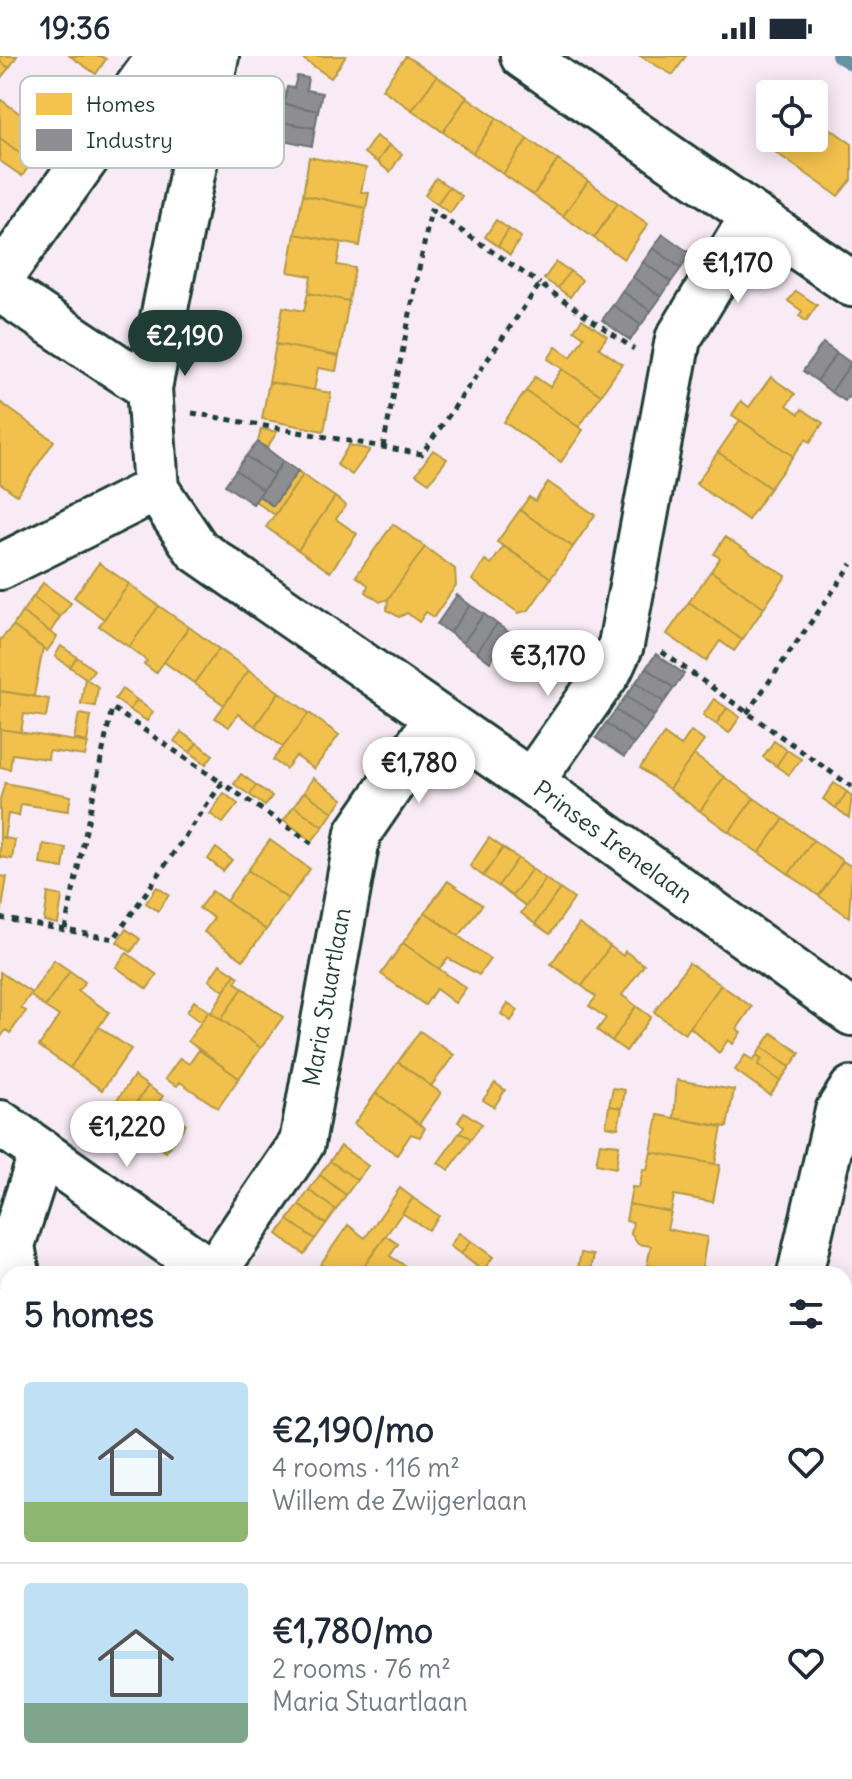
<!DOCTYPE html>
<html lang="en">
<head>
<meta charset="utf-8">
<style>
  :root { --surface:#fff; --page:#f2f2f3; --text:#1f2937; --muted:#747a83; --line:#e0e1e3; --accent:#1f3d34 }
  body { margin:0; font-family:Delius,sans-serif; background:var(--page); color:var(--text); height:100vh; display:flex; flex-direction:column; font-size:30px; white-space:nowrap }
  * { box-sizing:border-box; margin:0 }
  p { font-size:26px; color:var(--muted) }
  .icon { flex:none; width:44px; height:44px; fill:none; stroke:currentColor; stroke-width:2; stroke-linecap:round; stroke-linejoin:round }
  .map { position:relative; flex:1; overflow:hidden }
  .side { position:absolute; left:0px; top:1210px; width:852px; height:514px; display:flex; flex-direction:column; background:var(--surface); border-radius:24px 24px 0 0; box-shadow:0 4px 20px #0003 }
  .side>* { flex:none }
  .tools { position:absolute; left:756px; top:24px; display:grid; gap:16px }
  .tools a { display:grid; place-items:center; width:72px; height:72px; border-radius:8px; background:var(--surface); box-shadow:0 4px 20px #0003; font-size:40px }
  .price { position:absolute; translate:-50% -68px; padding:0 18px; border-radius:28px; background:#fff; color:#222; font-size:26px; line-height:52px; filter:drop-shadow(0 2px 4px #0008) }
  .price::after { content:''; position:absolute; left:50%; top:48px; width:24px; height:18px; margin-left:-12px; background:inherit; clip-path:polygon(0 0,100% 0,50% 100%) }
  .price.current { background:var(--accent); color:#fff }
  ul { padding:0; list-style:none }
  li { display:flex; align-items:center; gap:24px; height:200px; padding:0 24px }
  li+li { border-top:2px solid var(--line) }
  li span { display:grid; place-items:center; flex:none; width:224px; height:160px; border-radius:8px; color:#555 }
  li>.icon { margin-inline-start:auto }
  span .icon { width:96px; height:96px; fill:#fffc; stroke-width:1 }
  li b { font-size:34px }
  h2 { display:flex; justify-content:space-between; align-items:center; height:96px; padding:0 24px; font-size:34px }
  .status { display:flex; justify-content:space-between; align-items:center; height:56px; padding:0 40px; background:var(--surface); direction:ltr }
  .status svg { height:22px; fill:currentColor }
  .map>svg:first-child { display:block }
  .green { fill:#dae598; stroke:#7c9166; stroke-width:2 }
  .homes { fill:#f2c14e; stroke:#b39946; stroke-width:2 }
  .industry { fill:#8d8d92; stroke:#6c7576; stroke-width:2 }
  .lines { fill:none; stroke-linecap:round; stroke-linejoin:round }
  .stream { stroke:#6394a5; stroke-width:12 }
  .minor-casing { stroke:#1f3d34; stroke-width:50 }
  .path { stroke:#1f3d34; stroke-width:5; stroke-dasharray:6 6; stroke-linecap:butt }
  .minor { stroke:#fff; stroke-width:44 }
  .labels { text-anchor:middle; stroke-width:8; stroke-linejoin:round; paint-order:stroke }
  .street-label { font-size:24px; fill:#1f3d34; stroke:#fff }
  .key { fill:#fff; stroke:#bcc5c2; stroke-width:2 }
  .key-label { font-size:22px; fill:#1f3d34 }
</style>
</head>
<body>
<div class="status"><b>19:36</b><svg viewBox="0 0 49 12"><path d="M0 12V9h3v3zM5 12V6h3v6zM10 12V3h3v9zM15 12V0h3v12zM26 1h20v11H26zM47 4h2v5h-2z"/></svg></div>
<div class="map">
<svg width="852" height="1723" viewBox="0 0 852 1723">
  <rect width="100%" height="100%" fill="#f9ebf5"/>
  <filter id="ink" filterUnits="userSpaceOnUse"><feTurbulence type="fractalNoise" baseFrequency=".0125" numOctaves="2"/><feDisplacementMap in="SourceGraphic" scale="16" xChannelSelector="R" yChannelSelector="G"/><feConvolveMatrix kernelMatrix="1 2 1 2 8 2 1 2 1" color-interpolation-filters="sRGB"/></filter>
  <g filter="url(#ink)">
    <!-- green -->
    <path class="green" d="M0 1471 8 1476V1524L0 1518Z
      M234 1716H288L296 1723H242Z
      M333 1716H411L420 1723H342Z"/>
    <!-- homes -->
    <path class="homes" d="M0 0H17L9 12 0 5Z
      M70 0H101L106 3 96 18Z
      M299 0H346L331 22Z
      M406 0 437 20 412 54 382 33Z
      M640 0H686L673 19Z
      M0 5 9 12 0 23Z
      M437 20 467 41 443 76 412 54Z
      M780 28 794 38H772Z
      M467 41 497 62 473 97 443 76Z
      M770 41V69L757 60Z
      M0 43 42 74 34 86 42 92 32 106 0 82Z
      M814 61 852 88V123L838 140 761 86 770 73V82H814Z
      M497 62 528 83 503 118 473 97Z
      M376 80 389 89 377 106 364 97Z
      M0 82 32 106 22 120 0 105Z
      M528 83 558 104 533 139 503 118Z
      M389 89 402 98 390 116 377 106Z
      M309 101 366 112 361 136 369 137 366 152 303 139Z
      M558 104 588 125 563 160 533 139Z
      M436 122 449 131 437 148 425 139Z
      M588 125 618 147 594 182 563 160Z
      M449 131 462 140 450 157 437 148Z
      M303 139 366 152 360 190 295 178Z
      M618 147 648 168 624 203 594 182Z
      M496 164 509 173 498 190 485 181Z
      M509 173 521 181 510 199 498 190Z
      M295 178 341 186 337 209 355 212 349 245 308 237 311 220 288 216Z
      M556 206 570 215 558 232 544 223Z
      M570 215 582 224 570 241 558 232Z
      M796 235 817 249 806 265 799 260 802 255 788 245Z
      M308 237 349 245 339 300 276 288 283 251 304 255Z
      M582 263 607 280 599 292 622 308 601 339 548 303 556 291 571 301 584 281 574 274Z
      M276 288 339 300 336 315 318 312 314 334 269 326Z
      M562 313 601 339 579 371 526 335 535 321 550 331Z
      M771 321 795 338 787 349 799 358 802 353 823 367 810 386 806 383 793 400 732 359 741 345 749 351Z
      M269 326 331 337 324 375 262 363Z
      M526 335 583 374 561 406 504 366Z
      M0 346 54 385 17 439 0 427Z
      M740 364 793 400 770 432 718 396Z
      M261 373 277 376 267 392 258 386Z
      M349 389 370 394 352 419 337 409Z
      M433 394 447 403 429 427 416 418Z
      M718 396 770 432 748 464 696 428Z
      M298 415 303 419 275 459 255 445 259 440 273 450Z
      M303 419 335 441 298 494 266 471Z
      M548 426 595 459 573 491 520 454 529 441 535 445Z
      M335 441 346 449 336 463 357 478 330 516 298 494Z
      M520 454 573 491 551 522 497 486Z
      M393 468 425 491 388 543 380 546 366 536 368 529 356 520Z
      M725 481 786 520 764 552 711 515 720 502 714 498Z
      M504 490 551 522 529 554 519 557 472 524 485 504 491 508Z
      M425 491 455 513 456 529 434 561 426 556 419 566 407 557 399 561 387 554 388 543Z
      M99 507 129 528 104 563 74 541Z
      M711 515 764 552 742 584 689 546Z
      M43 527 71 547 60 561 33 541Z
      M129 528 159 550 129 591 99 570Z
      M33 541 60 561 50 576 22 556Z
      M689 546 742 584 734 595 720 585 706 605 667 578Z
      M159 550 189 571 156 617 144 608 147 605 129 591Z
      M22 556 57 581 47 595 13 570Z
      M13 570 43 592 34 640 0 635V584Z
      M189 571 219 593 194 627 164 606Z
      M61 590 77 601 70 611 55 600Z
      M219 593 249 614 224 649 194 627Z
      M77 601 94 614 87 623 70 611Z
      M249 614 279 636 255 670 238 658 229 671 215 662Z
      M85 622 98 631 95 650 81 648Z
      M122 633 137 644 130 654 115 643Z
      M0 635 49 643 46 661 24 658 21 676 0 673Z
      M279 636 309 657 283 691 255 670Z
      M714 643 727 652 716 668 703 659Z
      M137 644 153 656 147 665 130 654Z
      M727 652 740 661 729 677 716 668Z
      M309 657 339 679 314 713 296 700 286 713 273 704Z
      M79 658 91 660 87 686 74 683Z
      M0 673 88 687 85 700 49 695 48 703 12 698 10 713 0 711Z
      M691 675 704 685 669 733 640 712 664 678 681 690Z
      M181 676 197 687 190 696 174 685Z
      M774 685 787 694 776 710 763 701Z
      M197 687 213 699 206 708 190 696Z
      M787 694 801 703 789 719 776 710Z
      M694 699 724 721 700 755 669 733Z
      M241 718 256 729 250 739 234 728Z
      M724 721 754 742 729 776 700 755Z
      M313 722 343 743 333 756 304 736Z
      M5 727 71 740 68 755 21 748 19 760 8 758 4 782 0 781V743Z
      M834 727 847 736 836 752 823 743Z
      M256 729 272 740 265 750 250 739Z
      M304 736 333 756 323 771 294 750Z
      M847 736 852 740 849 762 836 752Z
      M224 737 238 748 223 767 210 758Z
      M754 742 784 763 759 797 729 776Z
      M294 750 323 771 312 785 284 764Z
      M784 763 813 784 789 818 759 797Z
      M0 781 15 784 12 803 0 801Z
      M489 782 503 792 483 820 470 810Z
      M270 784 310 813 288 843 248 814Z
      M813 784 843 805 819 840 789 818Z
      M43 788 66 792 63 812 40 808Z
      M216 792 232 804 223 815 208 803Z
      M503 792 518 802 498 830 483 820Z
      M518 802 532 813 512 840 498 830Z
      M843 805 852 811 849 861 819 840Z
      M532 813 546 823 526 850 512 840Z
      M248 814 288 843 266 874 226 845Z
      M0 820 7 821 1 859 0 858Z
      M546 823 560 833 535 868 521 857Z
      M448 825 482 849 459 880 425 856Z
      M157 831 169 839 158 855 146 847Z
      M560 833 574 843 550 878 535 868Z
      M212 835 266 874 243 904 204 876 214 862 199 852Z
      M48 837 62 840 58 868 44 865Z
      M425 856 490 903 479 919 448 902 439 913 403 887Z
      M579 868 610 890 582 930 551 908Z
      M126 873 140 883 131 896 117 886Z
      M403 887 466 932 455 947 436 933 425 949 381 918Z
      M610 890 623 900 625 895 644 909 622 939 636 950 612 985 597 974 606 962 589 950 596 941 582 930Z
      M127 897 157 919 147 933 116 911Z
      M54 904 70 915 45 951 30 939 21 952 26 955 10 977 6 974 0 982V916L32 937Z
      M689 907 721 929 685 978 654 956Z
      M220 908 235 918 224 935 209 924Z
      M70 915 85 926 78 935 109 956 70 1012 39 990 59 960 45 951Z
      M235 918 239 921 235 926 243 932 221 963 211 957Z
      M721 929 752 951 737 973 741 976 733 988 728 984 719 997 690 971Z
      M243 932 283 961 261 992 221 963Z
      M194 945 209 955 201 966 187 956Z
      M508 947 518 954 511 965 501 958Z
      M636 950 651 961 626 995 612 985Z
      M209 955 261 992 239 1022 188 985Z
      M99 971 131 993 102 1034 70 1012Z
      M420 975 454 999 431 1030 398 1006Z
      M772 977 800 997 790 1011 762 991Z
      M762 991 790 1011 780 1025 758 1009 762 1003 757 999Z
      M199 994 239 1022 218 1052 180 1026 177 1030 165 1023 180 1002 189 1008Z
      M745 999 753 1004 757 999 762 1003 758 1009 780 1025 770 1039 735 1014Z
      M398 1006 441 1037 419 1068 376 1037Z
      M134 1020 148 1030 123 1066 109 1055Z
      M677 1024 734 1034 727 1071 674 1062Z
      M495 1027 505 1034 494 1051 483 1044Z
      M148 1030 163 1040 138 1076 123 1066Z
      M613 1032 625 1034 622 1052 609 1050Z
      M376 1037 425 1072 420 1081 411 1078 397 1099 354 1068Z
      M157 1048 171 1058 152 1086 138 1076Z
      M609 1050 622 1052 618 1072 606 1070Z
      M464 1056 482 1068 471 1083 460 1076 464 1070 458 1066Z
      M171 1058 186 1068 166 1096 152 1086Z
      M658 1059 722 1071 715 1108 651 1096Z
      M460 1076 471 1083 449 1114 438 1107Z
      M600 1087 619 1089 616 1112 596 1108Z
      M341 1090 368 1110 357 1124 330 1105Z
      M651 1096 720 1109 713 1146 674 1139 671 1156 629 1148 632 1131 639 1132 643 1113 647 1114Z
      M330 1105 357 1124 346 1139 320 1119Z
      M320 1119 346 1139 336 1154 309 1134Z
      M400 1132 413 1142 358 1218H333L320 1209 348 1169 365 1182Z
      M309 1134 336 1154 326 1168 299 1149Z
      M413 1142 439 1160 428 1174 402 1157Z
      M629 1148 671 1156 667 1173 707 1181 701 1218 647 1209 651 1190 638 1188 631 1178 633 1166 626 1165Z
      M299 1149 326 1168 315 1183 288 1164Z
      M288 1164 315 1183 304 1198 277 1178Z
      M459 1177 471 1185 461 1198 450 1190Z
      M386 1180 398 1188 390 1200 407 1211 402 1218H358Z
      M471 1185 493 1201 483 1215 461 1198Z
      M581 1197 594 1199 590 1218 577 1216Z
      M647 1209 695 1217 645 1218Z
      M852 1480V1507L847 1506Z
      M8 1540V1564L0 1555V1547Z
      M852 1551V1602L844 1597V1563Z
      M491 1716H568L578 1723H486Z
      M586 1716H620L625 1719 622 1723H581Z
      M641 1716H677L679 1723H643Z
      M715 1716H714H747L742 1723H710Z"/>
    <!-- industry -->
    <path class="industry" d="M297 20 308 22 306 34 322 37 318 55 284 48 287 31 294 32Z
      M284 48 318 55 315 72 281 66Z
      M281 66 315 72 312 90 278 83Z
      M663 178 691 198 681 212 653 192Z
      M653 192 681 212 671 226 643 206Z
      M643 206 671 226 661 241 633 221Z
      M633 221 661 241 651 255 622 235Z
      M622 235 651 255 641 269 613 249Z
      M613 249 641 269 630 284 602 264Z
      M823 287 837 297 817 325 803 315Z
      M837 297 851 307 831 336 817 325Z
      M851 307 852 336 845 345 831 336Z
      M258 386 283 405 274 419 246 400Z
      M246 400 274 419 263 434 236 414Z
      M283 405 298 415 273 450 259 440Z
      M236 414 263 434 253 448 225 429Z
      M457 539 470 549 450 577 437 568Z
      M470 549 484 558 463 587 450 577Z
      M484 558 497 568 477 596 463 587Z
      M497 568 510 577 490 606 477 596Z
      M656 598 684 618 674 632 646 612Z
      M646 612 674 632 664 646 636 626Z
      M636 626 664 646 654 660 626 640Z
      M626 640 654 660 644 674 616 654Z
      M616 654 644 674 634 688 606 667Z
      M606 667 634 688 624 701 596 682Z"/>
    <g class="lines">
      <!-- stream -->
      <path class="stream" d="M837 0 852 9"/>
      <!-- minor casing -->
      <g class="minor-casing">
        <path id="minor" d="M523 0 852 228
          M0 222 157 4 213 16
          M0 233 149 332
          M156 433 197 494 531 726 852 957
          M0 511 156 433 149 332 216 0
          M531 726 609 615 621 589 678 283 753 160
          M0 1067 214 1218
          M17 1218 12 1189 42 1096
          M213 1218 302 1087 358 777 437 662
          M800 1218 838 1055 852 1033
          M844 1669 852 1674"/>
      </g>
      <!-- path -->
      <path class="path" d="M192 357 422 398 540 228 634 293
        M383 391 431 154 540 228
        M662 596 852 731
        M747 657 852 508
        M0 862 114 883 222 727 313 788
        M65 873 112 652 222 727
        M0 1456 8 1462
        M312 1716 322 1723"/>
      <!-- minor -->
      <use href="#minor" class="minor"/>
    </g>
  </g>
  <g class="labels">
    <!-- street labels -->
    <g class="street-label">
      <text transform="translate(613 786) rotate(36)" y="8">Prinses Irenelaan</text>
      <text transform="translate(327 941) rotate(-80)" y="8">Maria Stuartlaan</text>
    </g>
  </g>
  <!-- legend -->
  <rect x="20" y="20" width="264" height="92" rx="12" class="key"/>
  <rect x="36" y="37" width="36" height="22" fill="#f2c14e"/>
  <rect x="36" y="73" width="36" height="22" fill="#8d8d92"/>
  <g class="key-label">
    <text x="86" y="56">Homes</text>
    <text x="86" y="92">Industry</text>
  </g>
</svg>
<div class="tools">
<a><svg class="icon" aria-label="locate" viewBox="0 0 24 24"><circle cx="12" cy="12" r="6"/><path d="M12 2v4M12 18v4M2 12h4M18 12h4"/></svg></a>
</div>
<b class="price" style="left:738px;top:249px">€1,170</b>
<b class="price current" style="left:185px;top:322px">€2,190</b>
<b class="price" style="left:548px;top:642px">€3,170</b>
<b class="price" style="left:419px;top:749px">€1,780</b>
<b class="price" style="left:127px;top:1113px">€1,220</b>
<section class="side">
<h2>5 homes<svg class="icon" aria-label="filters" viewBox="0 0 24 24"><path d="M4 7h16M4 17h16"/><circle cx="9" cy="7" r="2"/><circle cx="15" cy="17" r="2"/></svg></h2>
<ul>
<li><span style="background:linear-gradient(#bfe0f5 75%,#8fb573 0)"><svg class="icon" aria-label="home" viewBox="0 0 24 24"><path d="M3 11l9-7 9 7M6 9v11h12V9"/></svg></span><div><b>€2,190/mo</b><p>4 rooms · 116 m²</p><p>Willem de Zwijgerlaan</p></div><svg class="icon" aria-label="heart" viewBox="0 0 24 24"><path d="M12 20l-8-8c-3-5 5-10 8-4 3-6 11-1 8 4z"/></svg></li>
<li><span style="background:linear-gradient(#bfe0f5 75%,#7fa58c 0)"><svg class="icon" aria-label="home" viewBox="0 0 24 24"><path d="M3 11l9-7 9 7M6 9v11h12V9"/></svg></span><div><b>€1,780/mo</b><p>2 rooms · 76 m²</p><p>Maria Stuartlaan</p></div><svg class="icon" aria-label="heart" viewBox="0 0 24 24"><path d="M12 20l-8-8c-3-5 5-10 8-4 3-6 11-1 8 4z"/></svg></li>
</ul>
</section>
</div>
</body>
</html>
